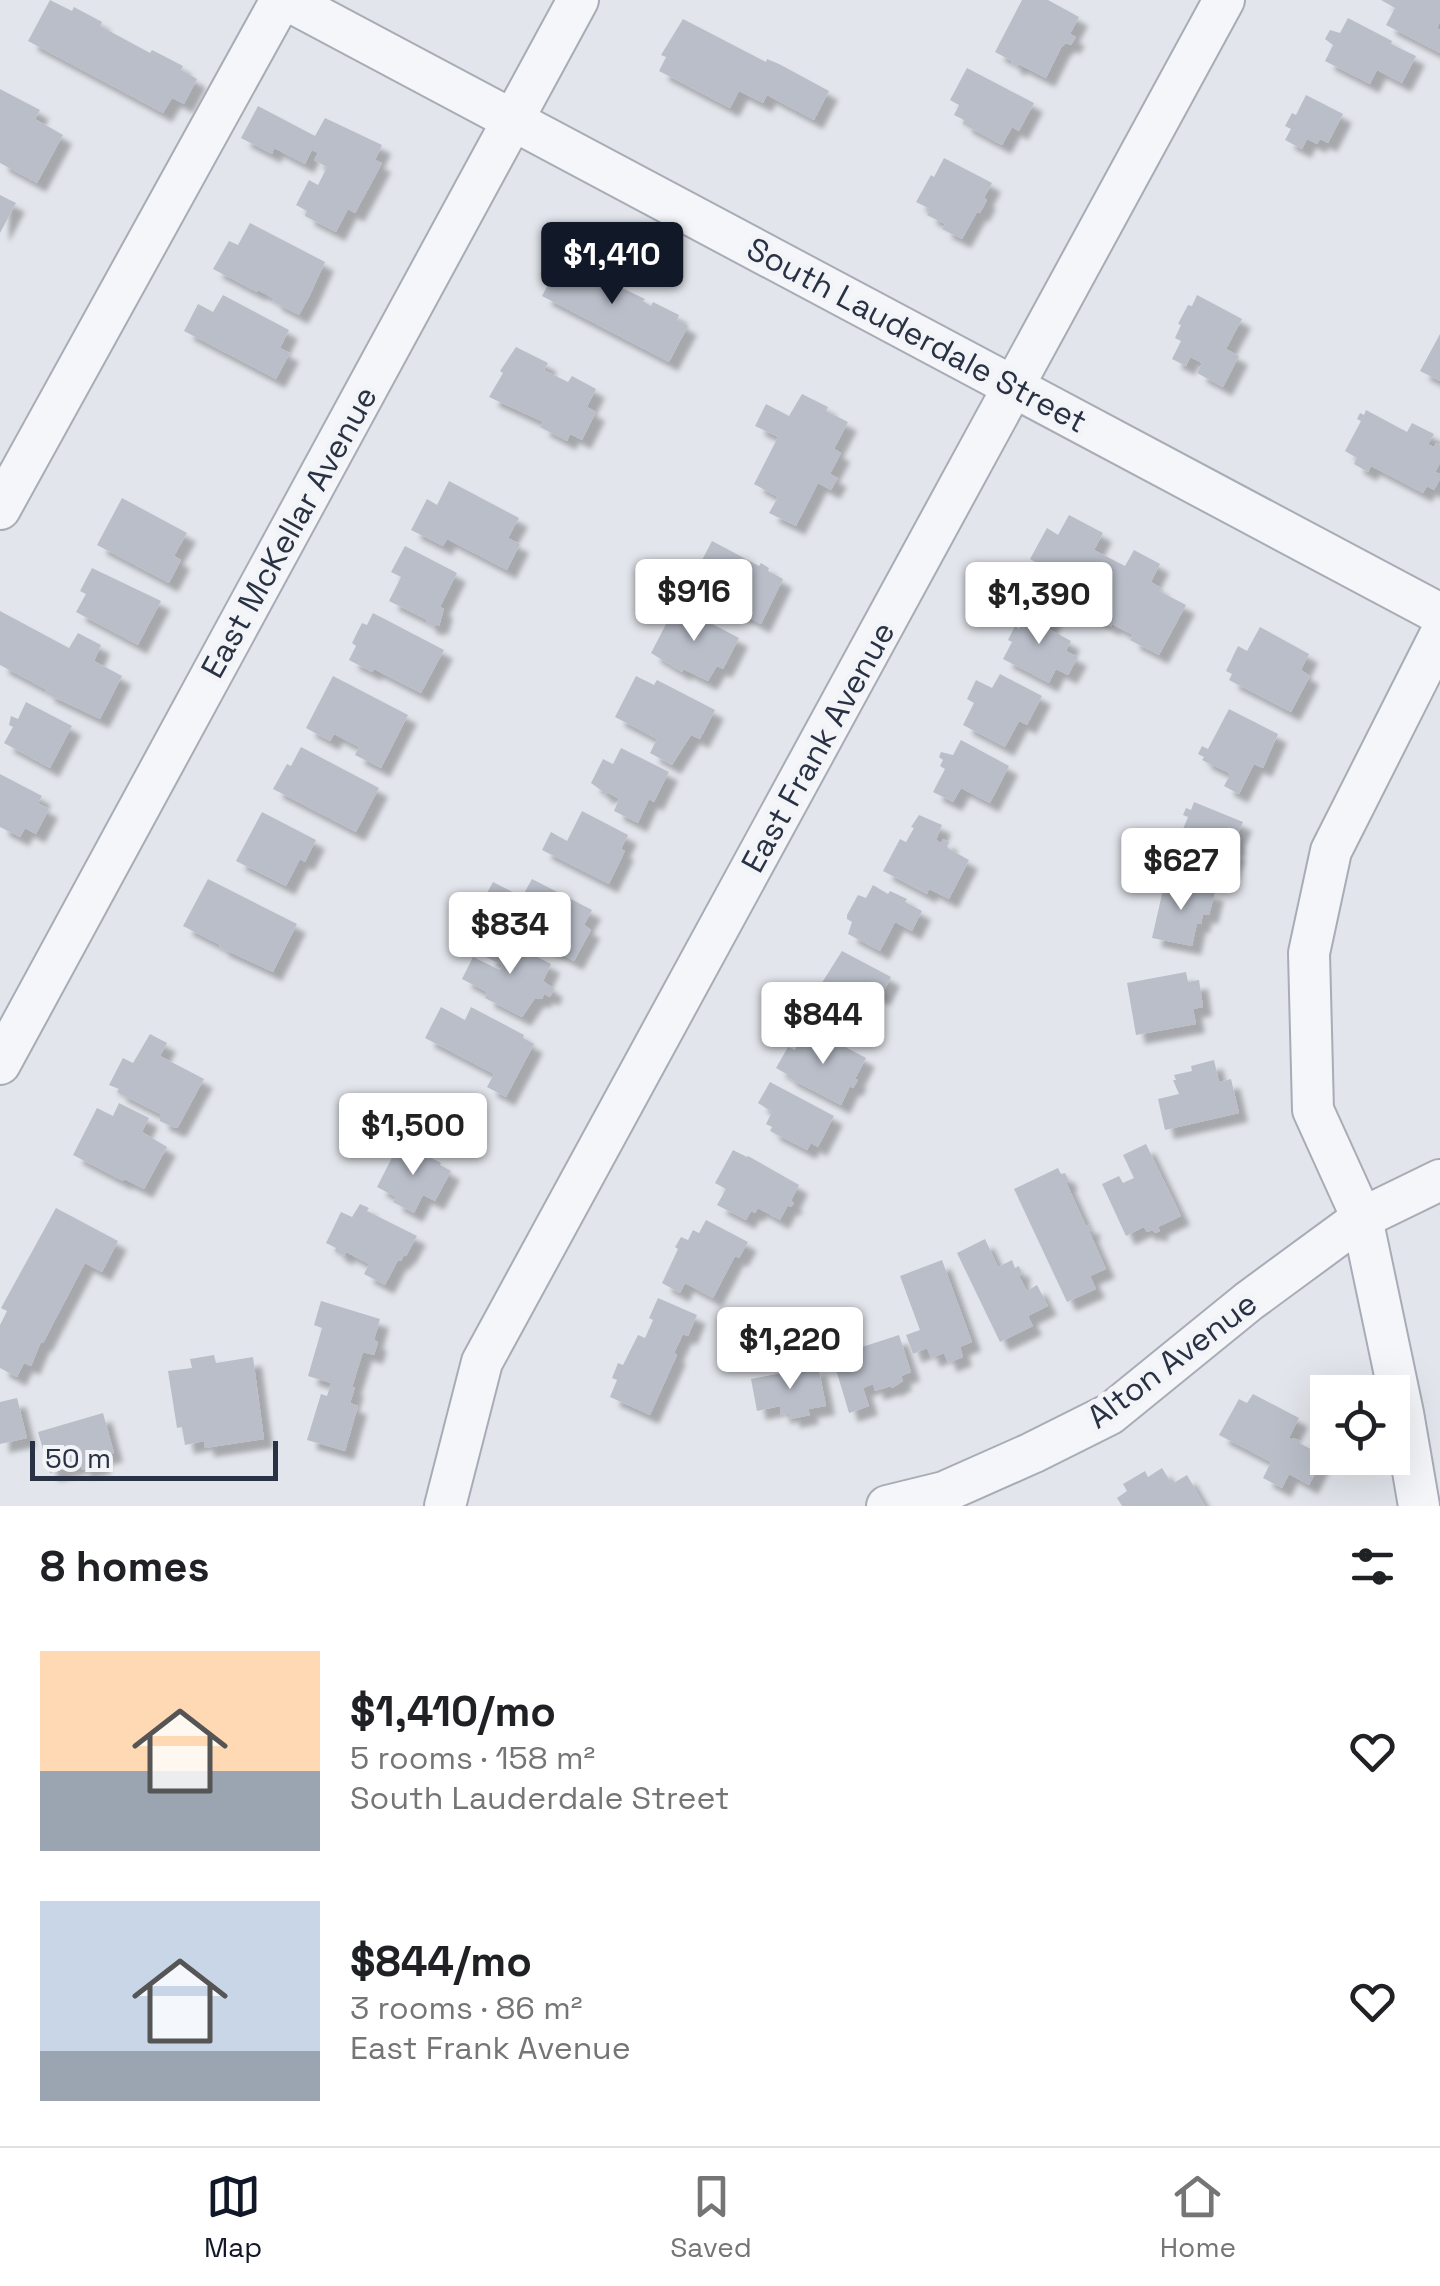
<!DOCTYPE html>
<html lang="en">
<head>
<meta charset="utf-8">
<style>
  :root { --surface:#fff; --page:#f2f2f2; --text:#202124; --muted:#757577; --line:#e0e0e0; --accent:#111827 }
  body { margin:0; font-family:"Space Grotesk",sans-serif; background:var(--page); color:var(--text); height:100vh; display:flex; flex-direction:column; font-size:38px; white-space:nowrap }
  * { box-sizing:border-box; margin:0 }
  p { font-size:32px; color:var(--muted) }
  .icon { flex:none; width:55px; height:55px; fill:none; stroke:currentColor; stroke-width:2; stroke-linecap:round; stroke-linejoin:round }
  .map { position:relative; height:1506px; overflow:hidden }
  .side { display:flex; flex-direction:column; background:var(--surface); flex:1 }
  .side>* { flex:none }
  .tools { position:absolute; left:1310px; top:1375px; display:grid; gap:20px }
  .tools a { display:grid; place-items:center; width:100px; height:100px; border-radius:0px; background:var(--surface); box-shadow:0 10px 40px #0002; font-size:50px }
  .scale { position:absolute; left:30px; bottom:25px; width:248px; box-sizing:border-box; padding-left:10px; border:5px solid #293244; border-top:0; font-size:28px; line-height:35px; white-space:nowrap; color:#293244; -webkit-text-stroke:8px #f2f4f8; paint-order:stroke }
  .price { position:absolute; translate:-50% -85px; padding:0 22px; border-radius:10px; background:#fff; color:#222; font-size:32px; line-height:65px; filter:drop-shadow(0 2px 5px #0008) }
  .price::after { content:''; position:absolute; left:50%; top:60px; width:30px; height:22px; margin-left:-15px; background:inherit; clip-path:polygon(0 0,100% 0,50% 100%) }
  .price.active { background:var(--accent); color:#fff }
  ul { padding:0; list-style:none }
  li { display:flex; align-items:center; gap:30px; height:250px; padding:0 40px }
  li span { display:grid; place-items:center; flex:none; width:280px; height:200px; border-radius:0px; color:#555 }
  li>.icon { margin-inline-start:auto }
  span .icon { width:120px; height:120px; fill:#fffc; stroke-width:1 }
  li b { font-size:42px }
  h2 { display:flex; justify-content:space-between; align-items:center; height:120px; padding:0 40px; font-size:42px }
  .tab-bar { display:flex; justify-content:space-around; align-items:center; height:140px; border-top:2px solid var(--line); background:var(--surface); font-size:28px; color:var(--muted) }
  .tab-bar a { display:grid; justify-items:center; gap:5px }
  .tab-bar .active { color:var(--accent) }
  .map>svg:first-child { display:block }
  .building { fill:#b9bec9; filter:url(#shadow) }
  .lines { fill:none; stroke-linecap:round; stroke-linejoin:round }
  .minor-casing { stroke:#a7acb6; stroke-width:44 }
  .minor { stroke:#f5f6f9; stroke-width:40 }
  .labels { text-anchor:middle; stroke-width:10; stroke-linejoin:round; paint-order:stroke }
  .street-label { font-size:32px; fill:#293244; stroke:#f2f4f8 }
</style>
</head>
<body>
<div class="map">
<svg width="1440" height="1506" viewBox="0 0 1440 1506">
  <defs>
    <filter id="shadow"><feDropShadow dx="9" dy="9" stdDeviation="2.5" flood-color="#0004"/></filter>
  </defs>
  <rect width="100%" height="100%" fill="#e2e5eb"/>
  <!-- building -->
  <path class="building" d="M50 0 72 11 74 7 102 22 100 26 150 53 152 50 183 66 181 70 197 79 184 104 172 98 163 113 28 41Z
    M1022 0H1048L1079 17 1070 34 1076 37 1071 45 1066 43 1061 48 1046 78 1018 64 1017 67 1011 64 1012 61 995 52Z
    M1381 0H1440V22L1437 28 1440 30V53L1386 25 1395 8Z
    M1348 18 1392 41 1391 44 1416 56 1402 83 1377 70 1370 84 1325 61 1333 45 1325 39 1330 30 1340 33Z
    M683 19 766 62 767 59 779 64 829 91 814 120 767 95 763 103 739 91 730 108 659 71 666 57 661 55Z
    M967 68 1034 103 1019 131 1012 127 1002 145 963 124 964 120 954 115 959 105 950 100Z
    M0 89 40 110 35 119 63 135 37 183 0 163Z
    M1306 95 1343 114 1328 143 1320 139 1317 144 1307 139 1302 149 1285 140 1291 129 1285 126 1292 113 1296 115Z
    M258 106 315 136 325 118 382 145 375 160 382 163 372 182 355 213 348 209 336 232 305 216 307 211 296 205 309 180 318 185 327 167 314 160 318 153 312 150 305 164 274 148 272 154 241 138Z
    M944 158 992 183 984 198 987 200 980 213 977 212 962 239 942 229 945 224 927 215 930 209 916 202 931 175 934 177Z
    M0 195 16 203 0 233Z
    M250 223 325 262 310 295 299 315 272 301 274 299 258 290 257 292 213 269 229 241 238 245Z
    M553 251 603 274 601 278 645 299 643 301 651 306 653 302 679 315 677 320 688 326 669 362 542 296 551 279 540 274Z
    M223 295 289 330 280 348 290 353 276 379 184 331 198 304 213 312Z
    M1197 295 1242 319 1226 349 1239 356 1223 387 1197 373 1202 363 1190 357 1186 366 1172 359 1181 341 1175 338 1181 325 1178 324 1188 305 1192 306Z
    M1440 334V381L1420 371Z
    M516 347 548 363 544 370 568 382 572 376 596 389 587 407 596 412 582 440 570 434 567 441 540 427 543 422 489 397 503 373 500 371Z
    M802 394 828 407 826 411 848 422 834 449 841 453 830 474 838 478 831 490 818 483 796 526 769 513 778 497 754 484 778 437 755 426 766 404 789 416Z
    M1366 410 1407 432 1412 423 1434 434 1428 444 1434 447 1436 443 1440 445V463L1435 472 1440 474V479L1434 490 1427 486 1423 493 1371 466 1368 472 1354 464 1357 458 1345 451 1361 421 1357 419 1360 413 1364 415Z
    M449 481 519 518 508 538 520 544 507 570 447 539 443 546 411 530 427 499 437 505Z
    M122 498 187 533 174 556 181 560 169 583 97 545Z
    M1069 515 1103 533 1094 550 1125 566 1134 550 1160 564 1151 582 1161 588 1159 591 1186 605 1159 655 1130 640 1133 635 1112 624 1111 627 1032 584 1042 566 1030 559 1047 528 1058 535Z
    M712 541 759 566 761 563 769 568 768 571 783 579 761 624 742 614 741 615 736 612 737 610 689 585Z
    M405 546 457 573 440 607 444 609 439 626 436 624 434 627 426 623 427 620 389 601 401 577 391 572Z
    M92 568 161 601 138 645 76 612 86 594 80 591Z
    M676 605 739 638 723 669 717 666 708 681 683 669 682 672 651 653Z
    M1031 605 1053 617 1047 628 1071 641 1066 651 1078 657 1068 675 1056 669 1049 683 1003 659 1012 642 1008 640 1015 626 1019 629Z
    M0 611 69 648 78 633 101 645 94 661 122 676 100 719 45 693 47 690 0 665Z
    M373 613 444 650 421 693 374 669 372 672 349 660 356 646 352 643 362 623 367 625Z
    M1260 627 1309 654 1301 670 1310 676 1291 712 1229 680 1232 674 1226 671 1238 646 1247 651Z
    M1000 674 1042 696 1027 725 1019 721 1005 747 963 725 974 703 967 699 976 680 992 688Z
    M333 676 408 715 381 768 355 755 359 747 334 734 330 741 306 728Z
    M636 676 654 685 657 680 715 710 700 739 691 735 672 765 650 753 657 739 615 717Z
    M26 702 72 726 50 768 4 743 13 727 9 725 11 716 18 719Z
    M1229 709 1278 734 1263 768 1254 764 1239 794 1224 786 1230 775 1227 772 1202 760 1204 757 1198 754 1202 746 1208 749Z
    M961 740 1009 766 990 803 961 788 953 802 933 792 945 769 940 766 943 760 939 757 941 752 953 755Z
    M301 747 379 788 356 832 273 789 287 764 291 766Z
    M621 748 669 772 654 802 649 799 638 823 614 811 619 799 607 792 606 795 601 793 602 791 591 783 603 759 613 764Z
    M0 774 42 796 38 803 49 809 36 834 25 828 20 837 0 827Z
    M1194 802 1243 822 1236 839 1237 846 1232 849 1237 851 1227 874 1173 851 1175 846 1171 844 1174 837 1179 839 1188 817 1183 815 1186 808 1191 810Z
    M582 811 628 835 621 849 625 851 609 884 542 850 551 832 567 841Z
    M262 812 316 840 305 862 300 859 286 886 236 861Z
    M919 815 942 825 936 840 941 843 943 839 949 842 947 846 949 849 969 860 949 899 929 889 927 894 883 871 900 839 906 842 914 828 911 827Z
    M208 879 297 924 273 972 219 947 220 945 183 926Z
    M532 879 592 910 584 925 591 930 574 961 478 910 493 882 522 897Z
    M1165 881 1215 892 1209 915 1203 914 1201 924 1197 923 1192 946 1152 938Z
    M873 885 888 894 890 891 907 899 905 902 922 911 912 931 895 922 880 951 848 934 852 922 847 919V915L858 895 866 898Z
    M497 936 551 964 543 981 554 989 550 997 544 994 542 999 535 998 522 1017 485 998 487 992 462 979 473 957 500 970 502 965 486 957Z
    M842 951 891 977 881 997 869 990 866 996 864 995 850 1021 811 1000Z
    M1186 972 1188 982 1199 980 1203 1007 1193 1009 1196 1024 1136 1035 1127 983Z
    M441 1007 465 1020 471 1007 524 1035 523 1038 534 1044 506 1097 487 1087 494 1074 425 1038Z
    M813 1030 866 1058 855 1079 858 1080 853 1088 850 1086 841 1105 787 1077 788 1075 776 1068 788 1047 795 1050 799 1042 804 1044Z
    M150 1034 167 1043 160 1056 204 1079 178 1127 175 1128 160 1121V1114L117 1092 119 1089 109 1085 123 1058 133 1063Z
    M1214 1060 1219 1082 1231 1079 1239 1113 1165 1130 1158 1099 1179 1094 1173 1080H1176L1174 1075 1192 1071 1191 1066Z
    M770 1082 834 1116 818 1147 811 1143 807 1150 770 1131 772 1127 766 1124 772 1112 758 1103Z
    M119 1103 149 1118 142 1132 167 1147 144 1189 124 1179 123 1181 73 1155 97 1108 113 1116Z
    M400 1142 441 1163 440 1165 451 1171 435 1201 423 1195 414 1213 393 1202 396 1197 377 1187Z
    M1146 1144 1181 1216 1158 1227 1160 1231 1155 1233 1153 1230 1147 1232 1144 1227 1126 1236 1102 1184 1119 1176 1123 1183 1134 1178 1123 1155Z
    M733 1150 747 1157 748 1156 799 1185 791 1201 794 1203 791 1207 788 1205 780 1220 758 1208 755 1213 751 1211 746 1220 717 1205 726 1189 715 1183Z
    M1058 1168 1061 1174 1065 1173 1069 1181 1066 1182 1086 1226 1090 1224 1092 1230 1089 1231 1106 1269 1090 1276 1096 1289 1067 1302 1014 1189Z
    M360 1204 369 1208 367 1211 417 1236 406 1256 404 1255 401 1261 398 1260 385 1285 364 1274 369 1264 346 1252 344 1256 335 1251 336 1248 326 1243 341 1212 352 1217Z
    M56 1208 118 1241 102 1272 85 1263 43 1343 41 1342 31 1366 24 1363 17 1377 0 1368V1325L7 1311 1 1308Z
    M706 1220 748 1242 739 1258 735 1256 713 1298 685 1283 680 1293 662 1283 678 1249 675 1247 681 1237 688 1240 693 1230 699 1233Z
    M985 1239 998 1267 1012 1260 1015 1268 1019 1266 1022 1274 1019 1276 1027 1291 1037 1285 1048 1306 1028 1316 1033 1326 1000 1342 957 1253Z
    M942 1260 972 1342 960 1347 963 1357 948 1363 944 1353 931 1358 927 1348 913 1354 906 1335 920 1330 900 1276Z
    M658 1298 697 1315 688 1336 683 1334 674 1353 677 1355 650 1415 610 1397 617 1380 612 1378 618 1363 623 1365 638 1335 645 1338 653 1320 649 1318Z
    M321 1301 380 1319 374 1340 378 1342 374 1355 363 1352 352 1387H355L350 1403 358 1406 345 1451 307 1440 321 1394 327 1396 331 1383 308 1376 322 1328 314 1325Z
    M847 1324 856 1349 899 1335 911 1372 901 1376 903 1381 892 1388 891 1386 875 1391 873 1384 863 1388 869 1406 849 1413 832 1356 836 1355 835 1350 837 1349 830 1330Z
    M214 1355 216 1363 253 1357 264 1439 205 1448 204 1441 185 1445 182 1427 177 1428 168 1371 192 1368 190 1359Z
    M818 1366 826 1406 808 1409 810 1415 791 1419 790 1413 781 1415 780 1406 757 1411 751 1379Z
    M1253 1394 1299 1418 1289 1438 1292 1440 1293 1438 1301 1441 1299 1443 1324 1456 1309 1485 1289 1474 1282 1488 1263 1478 1271 1462 1219 1435 1239 1399 1247 1403Z
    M17 1398 27 1438 0 1444V1402Z
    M103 1413 114 1453 100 1457 102 1465 82 1470 81 1464 50 1473 38 1432Z
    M1162 1468 1172 1484 1187 1475 1205 1506H1122L1117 1498 1127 1491 1123 1484 1145 1471 1148 1477Z"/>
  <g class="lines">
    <!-- minor casing -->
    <g class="minor-casing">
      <path id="minor" d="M287 0 1440 614
        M0 509 281 0
        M0 1064 578 0
        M445 1506 482 1362 1224 0
        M887 1506 944 1492 1032 1453 1110 1414 1249 1301 1362 1218 1440 1180
        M1419 1506 1403 1413 1362 1218 1313 1110 1309 953 1331 851 1440 635"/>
    </g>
    <!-- minor -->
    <use href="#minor" class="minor"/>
  </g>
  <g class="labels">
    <!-- street labels -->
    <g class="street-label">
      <text transform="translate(917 335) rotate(28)" y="11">South Lauderdale Street</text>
      <text transform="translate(289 532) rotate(-61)" y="11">East McKellar Avenue</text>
      <text transform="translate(818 747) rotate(-61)" y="11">East Frank Avenue</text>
      <text transform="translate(1172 1360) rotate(-37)" y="11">Alton Avenue</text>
    </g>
  </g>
</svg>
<div class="tools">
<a><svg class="icon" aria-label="locate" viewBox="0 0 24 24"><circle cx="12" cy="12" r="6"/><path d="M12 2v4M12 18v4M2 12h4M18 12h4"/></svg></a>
</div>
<div class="scale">50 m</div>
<b class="price active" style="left:612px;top:307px">$1,410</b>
<b class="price" style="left:694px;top:644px">$916</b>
<b class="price" style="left:1039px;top:647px">$1,390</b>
<b class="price" style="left:1181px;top:913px">$627</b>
<b class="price" style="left:510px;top:977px">$834</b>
<b class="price" style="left:823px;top:1067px">$844</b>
<b class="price" style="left:413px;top:1178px">$1,500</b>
<b class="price" style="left:790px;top:1392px">$1,220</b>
</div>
<section class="side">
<h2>8 homes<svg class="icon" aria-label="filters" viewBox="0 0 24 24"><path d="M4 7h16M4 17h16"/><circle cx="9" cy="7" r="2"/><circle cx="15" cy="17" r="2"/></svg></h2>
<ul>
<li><span style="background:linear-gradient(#ffd9b3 60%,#9aa5b1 0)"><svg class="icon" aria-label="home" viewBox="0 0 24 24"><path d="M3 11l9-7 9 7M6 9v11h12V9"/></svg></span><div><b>$1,410/mo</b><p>5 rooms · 158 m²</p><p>South Lauderdale Street</p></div><svg class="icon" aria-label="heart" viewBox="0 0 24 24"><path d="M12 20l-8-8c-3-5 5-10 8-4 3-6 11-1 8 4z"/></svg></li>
<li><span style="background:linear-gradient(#c9d6e8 75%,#9aa5b1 0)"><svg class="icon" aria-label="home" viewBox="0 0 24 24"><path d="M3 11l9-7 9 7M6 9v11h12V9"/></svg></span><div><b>$844/mo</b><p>3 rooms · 86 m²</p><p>East Frank Avenue</p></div><svg class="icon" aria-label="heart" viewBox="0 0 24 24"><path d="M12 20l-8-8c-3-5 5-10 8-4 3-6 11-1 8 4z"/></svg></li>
</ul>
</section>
<nav class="tab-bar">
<a class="active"><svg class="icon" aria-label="map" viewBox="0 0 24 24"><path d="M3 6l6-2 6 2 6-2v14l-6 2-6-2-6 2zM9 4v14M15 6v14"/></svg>Map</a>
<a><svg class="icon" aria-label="saved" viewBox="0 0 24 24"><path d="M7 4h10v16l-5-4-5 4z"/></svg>Saved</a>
<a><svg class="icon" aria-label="home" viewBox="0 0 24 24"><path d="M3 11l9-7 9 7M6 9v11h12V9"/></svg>Home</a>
</nav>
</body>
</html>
